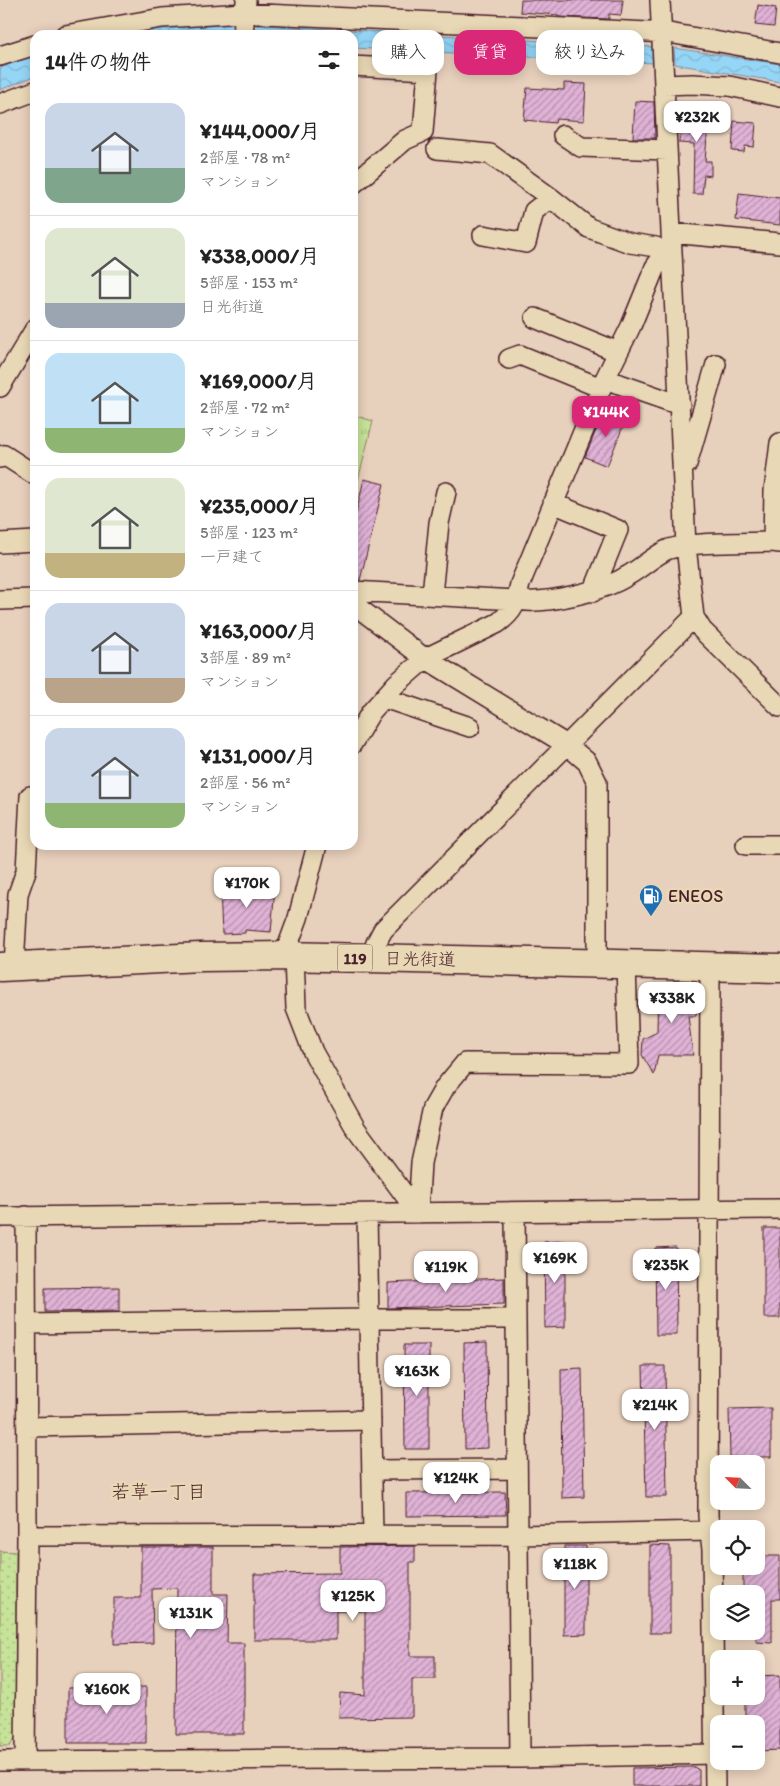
<!DOCTYPE html>
<html lang="ja">
<head>
<meta charset="utf-8">
<style>
  :root { --surface:#fff; --page:#f2f2f2; --text:#222; --muted:#767676; --line:#e0e0e0; --accent:#db2777 }
  body { margin:0; font-family:Itim,"Klee One",sans-serif; background:var(--page); color:var(--text); height:100vh; display:flex; flex-direction:column; font-size:19px; white-space:nowrap }
  * { box-sizing:border-box; margin:0 }
  p { font-size:16px; color:var(--muted) }
  .icon { flex:none; width:28px; height:28px; fill:none; stroke:currentColor; stroke-width:2; stroke-linecap:round; stroke-linejoin:round }
  .map { position:relative; flex:1; overflow:hidden }
  .panel { position:absolute; left:30px; top:30px; width:328px; height:820px; display:flex; flex-direction:column; background:var(--surface); border-radius:15px; box-shadow:0 2px 12px #0003 }
  .panel>* { flex:none }
  .hud { position:absolute; left:372px; top:30px; width:332px; height:45px; display:flex; gap:10px }
  .needle { width:32px; rotate:294deg }
  .buttons { position:absolute; left:710px; top:1455px; display:grid; gap:10px }
  .buttons a { display:grid; place-items:center; width:55px; height:55px; border-radius:10px; background:var(--surface); box-shadow:0 2px 12px #0003; font-size:25px }
  .price { position:absolute; translate:-50% -42px; padding:0 11px; border-radius:10px; background:#fff; color:#222; font-size:16px; line-height:32px; filter:drop-shadow(0 1px 2px #0008) }
  .price::after { content:''; position:absolute; left:50%; top:30px; width:15px; height:11px; margin-left:-8px; background:inherit; clip-path:polygon(0 0,100% 0,50% 100%) }
  .price.selected { background:var(--accent); color:#fff }
  ul { padding:0; list-style:none }
  li { display:flex; align-items:center; gap:15px; height:125px; padding:0 15px }
  li+li { border-top:1px solid var(--line) }
  li span { display:grid; place-items:center; flex:none; width:140px; height:100px; border-radius:15px; color:#555 }
  li>.icon { margin-inline-start:auto }
  span .icon { width:60px; height:60px; fill:#fffc; stroke-width:1 }
  li b { font-size:21px }
  h2 { display:flex; justify-content:space-between; align-items:center; height:60px; padding:0 15px; font-size:21px }
  .pill { padding:0 18px; border-radius:15px; background:var(--surface); box-shadow:0 2px 12px #0003; font-size:18px; line-height:45px }
  .pill.selected { background:var(--accent); color:#fff }
  .map>svg:first-child { display:block }
  .grass { fill:url(#grass-dots); stroke:#888062 }
  .park { fill:url(#park-tufts); stroke:#888062 }
  .water { fill:url(#water-waves); stroke:#778da5 }
  .building { fill:url(#building-hatch); stroke:#4a1f2b }
  .lines { fill:none; stroke-linecap:round; stroke-linejoin:round }
  .minor-casing { stroke:#4a1f2b; stroke-width:22 }
  .highway-casing { stroke:#4a1f2b; stroke-width:31 }
  .minor { stroke:#e9d8b5; stroke-width:19 }
  .highway { stroke:#e9d8b5; stroke-width:28 }
  .labels { text-anchor:middle; stroke-width:5; stroke-linejoin:round; paint-order:stroke }
  .shield { fill:#e9d8b5; stroke:#7a5654; stroke-width:1 }
  .shield-label { font-size:16px; font-weight:bold; fill:#4a1f2b }
  .poi-label { font-size:18px; fill:#4a1f2b; stroke:#e9d8b5; text-anchor:start }
  .street-label { font-size:18px; fill:#4a1f2b; stroke:#e9d8b5 }
  .neighbourhood-label { font-size:19px; fill:#4a1f2b; stroke:#e9d8b5 }
</style>
</head>
<body>
<div class="map">
<svg width="780" height="1786" viewBox="0 0 780 1786">
  <defs>
    <pattern id="grass-dots" width="8" height="8" patternUnits="userSpaceOnUse" patternTransform="scale(1.25)"><rect width="8" height="8" fill="#c7e299"/><path d="M2 2h.1M6 6h.1" fill="none" stroke="#acc184" stroke-width="1.8" stroke-linecap="round"/></pattern>
    <pattern id="park-tufts" width="24" height="20" patternUnits="userSpaceOnUse" patternTransform="scale(1.25)"><rect width="24" height="20" fill="#c7e299"/><path d="M3 7l-1-3M5 7V3M7 7l1-3M15 17l-1-3M17 17v-4M19 17l1-3" fill="none" stroke="#acc184"/></pattern>
    <pattern id="water-waves" width="16" height="10" patternUnits="userSpaceOnUse" patternTransform="scale(1.25)"><rect width="16" height="10" fill="#95d6f7"/><path d="M0 5q4-4 8 0t8 0" fill="none" stroke="#82b7d4"/></pattern>
    <pattern id="building-hatch" width="6" height="6" patternUnits="userSpaceOnUse" patternTransform="scale(1.25)"><rect width="6" height="6" fill="#dfb2d6"/><path d="M-1 1l2-2M0 6l6-6M5 7l2-2" fill="none" stroke="#b790ae"/></pattern>
  </defs>
  <rect width="100%" height="100%" fill="#e7d0bc"/>
  <filter id="ink" filterUnits="userSpaceOnUse"><feTurbulence type="fractalNoise" baseFrequency=".02" numOctaves="2"/><feDisplacementMap in="SourceGraphic" scale="10" xChannelSelector="R" yChannelSelector="G"/><feConvolveMatrix kernelMatrix="1 2 1 2 8 2 1 2 1" color-interpolation-filters="sRGB"/></filter>
  <g filter="url(#ink)">
    <!-- grass -->
    <path class="grass" d="M0 1551 16 1552V1736L10 1746H0Z"/>
    <!-- park -->
    <path class="park" d="M353 415 373 421 353 500 352 415Z"/>
    <!-- water -->
    <path class="water" d="M238 24 237 35H112L155 27Z
      M257 25 654 47V63L353 48 352 35H255Z
      M674 48 780 64V82L675 64Z
      M35 54V76L0 90V68Z"/>
    <!-- building -->
    <path class="building" d="M521 0H623L621 15 609 14V19L558 17V15L520 12Z
      M758 5 776 8 774 27 755 25Z
      M564 83 586 84 584 121 556 119 555 123 524 120 527 88 564 90Z
      M635 101 654 102 655 138H633Z
      M681 109 713 112 712 126 708 125 705 161H711V176L704 175 702 194H693L694 144 679 143Z
      M734 121 756 123 754 147 745 146 744 152 732 151Z
      M739 193 780 198V225L736 220Z
      M604 411 626 419 607 466 585 457Z
      M364 479 384 484 360 580H352V531Z
      M252 885 275 887 271 932 245 930V933L222 934 220 889 251 888Z
      M658 985 697 986 696 1016H688L693 1055H658L654 1075 642 1055 643 1039 657 1032Z
      M764 1228H780V1318H764Z
      M565 1241V1327L545 1328 544 1242Z
      M676 1247 677 1335H656L655 1248Z
      M504 1278V1304L388 1308V1283Z
      M119 1287V1311L45 1312V1288Z
      M487 1342 488 1448 465 1449 464 1343Z
      M404 1345H429V1449H405Z
      M643 1366H665L667 1497H646Z
      M582 1368 584 1497 562 1498 561 1369Z
      M771 1408V1457H730L729 1409Z
      M505 1492 506 1515 406 1516V1493Z
      M650 1545 670 1546V1633H650Z
      M415 1546V1562H410V1656H435V1679H412V1717L339 1718 340 1693 365 1695V1611H336V1640H254V1574L340 1573V1547Z
      M564 1546H586V1634L564 1635Z
      M141 1547H213V1594H228L227 1643H244V1734H176L177 1588 152 1589 153 1643 114 1644V1598H141Z
      M756 1556H780V1599H772V1643L756 1642V1594H743V1566H756Z
      M780 1675V1750L756 1751V1724H745V1696H756V1676Z
      M146 1687V1743H68V1688Z
      M694 1767 699 1770V1786H632V1768Z"/>
    <g class="lines">
      <!-- minor casing -->
      <g class="minor-casing">
        <path id="minor" d="M65 35 162 18 245 13 669 33 780 53
          M243 35 246 1
          M0 56 35 45
          M352 66 428 70 423 132 405 140 352 185
          M664 85 692 84 729 86 780 97
          M0 104 35 91
          M563 135 581 147 667 150
          M437 149 490 154 551 198
          M671 233 780 243
          M483 235 526 243 534 211 551 198 589 228 630 243 656 247 663 256
          M535 318 618 352
          M509 359 520 355 601 388
          M605 379 680 405
          M0 387 35 329
          M0 458 4 455 35 475
          M687 464 716 364
          M553 503 618 530 593 592
          M773 542 774 491 780 443
          M0 543 35 541
          M352 591 517 600C544 605 604 591 627 576 640 569 656 554 669 549 697 541 743 543 773 542L780 543
          M432 595 439 523 446 492
          M0 600 35 599
          M352 603 423 657 567 745 587 762 597 782V964
          M694 617 702 630 780 707
          M384 698 470 727
          M352 744 371 712 396 684 426 658 498 623C514 611 516 604 520 584L605 379 631 326 655 267 663 256H672
          M746 845H780
          M284 956 298 918 317 845
          M294 957 296 1008 313 1052 356 1129 418 1213
          M371 958 376 943 383 930 694 617 686 546 660 0
          M14 966 18 894 26 871 30 796
          M710 966 708 1516 712 1549 715 1786
          M515 1212 520 1758
          M418 1213 421 1163 433 1108 445 1087 465 1063 629 1064 626 964
          M367 1214 373 1535
          M0 1217 780 1209
          M27 1324 370 1319H515
          M27 1427 371 1420
          M372 1470 517 1469
          M27 1536 518 1535 710 1531
          M25 1759 27 1536 26 1216
          M0 1761 520 1758 715 1754"/>
      </g>
      <!-- highway casing -->
      <g class="highway-casing">
        <path id="highway" d="M0 967 200 957 284 956 780 968"/>
      </g>
      <!-- minor -->
      <use href="#minor" class="minor"/>
      <!-- highway -->
      <use href="#highway" class="highway"/>
    </g>
  </g>
  <!-- icons -->
  <defs>
    <g id="fuel-pin" transform="scale(1.25)"><path d="M0 17L-7.5 6A9.5 9.5 0 1 1 7.5 6Z" fill="#1f6fb2" stroke="#e9d8b5"/><path d="M-5.5-6h7V0h2V4h1.3V-2.5L3-4.5l.8-.8L6-3V5H2.5V1h-1V6h-7ZM-4.2-4.7v3.2H.2V-4.7Z" fill="#fff"/></g>
  </defs>
  <g fill-rule="evenodd">
    <use href="#fuel-pin" x="651" y="896"/>
  </g>
  <g class="labels">
    <!-- shield labels -->
    <rect class="shield" x="337.5" y="944.5" width="35" height="27" rx="4"/>
    <g class="shield-label">
      <text x="355" y="964">119</text>
    </g>
    <!-- poi labels -->
    <g class="poi-label">
      <text x="668" y="902">ENEOS</text>
    </g>
    <!-- street labels -->
    <g class="street-label">
      <text transform="translate(420 959) rotate(1)" y="6">日光街道</text>
    </g>
    <!-- neighbourhood labels -->
    <g class="neighbourhood-label">
      <text x="159" y="1498">若草一丁目</text>
    </g>
  </g>
</svg>
<div class="buttons">
<a><svg class="needle" viewBox="-14 -14 28 28"><path d="M0-13l5 13h-10z" fill="#e53935"/><path d="M0 13l5-13h-10z" fill="#767676"/></svg></a>
<a><svg class="icon" aria-label="locate" viewBox="0 0 24 24"><circle cx="12" cy="12" r="6"/><path d="M12 2v4M12 18v4M2 12h4M18 12h4"/></svg></a>
<a><svg class="icon" aria-label="layers" viewBox="0 0 24 24"><path d="M12 4l9 5-9 5-9-5zM3 14l9 5 9-5"/></svg></a>
<a>+</a>
<a>−</a>
</div>
<b class="price" style="left:697px;top:143px">¥232K</b>
<b class="price selected" style="left:606px;top:438px">¥144K</b>
<b class="price" style="left:247px;top:909px">¥170K</b>
<b class="price" style="left:672px;top:1024px">¥338K</b>
<b class="price" style="left:555px;top:1284px">¥169K</b>
<b class="price" style="left:666px;top:1291px">¥235K</b>
<b class="price" style="left:446px;top:1293px">¥119K</b>
<b class="price" style="left:417px;top:1397px">¥163K</b>
<b class="price" style="left:655px;top:1431px">¥214K</b>
<b class="price" style="left:456px;top:1504px">¥124K</b>
<b class="price" style="left:575px;top:1590px">¥118K</b>
<b class="price" style="left:353px;top:1622px">¥125K</b>
<b class="price" style="left:191px;top:1639px">¥131K</b>
<b class="price" style="left:107px;top:1715px">¥160K</b>
<div class="hud">
<a class="pill">購入</a>
<a class="pill selected">賃貸</a>
<a class="pill">絞り込み</a>
</div>
<section class="panel">
<h2>14件の物件<svg class="icon" aria-label="filters" viewBox="0 0 24 24"><path d="M4 7h16M4 17h16"/><circle cx="9" cy="7" r="2"/><circle cx="15" cy="17" r="2"/></svg></h2>
<ul>
<li><span style="background:linear-gradient(#c9d6e8 65%,#7fa58c 0)"><svg class="icon" aria-label="home" viewBox="0 0 24 24"><path d="M3 11l9-7 9 7M6 9v11h12V9"/></svg></span><div><b>¥144,000/月</b><p>2部屋 · 78 m²</p><p>マンション</p></div></li>
<li><span style="background:linear-gradient(#dfe7d0 75%,#9aa5b1 0)"><svg class="icon" aria-label="home" viewBox="0 0 24 24"><path d="M3 11l9-7 9 7M6 9v11h12V9"/></svg></span><div><b>¥338,000/月</b><p>5部屋 · 153 m²</p><p>日光街道</p></div></li>
<li><span style="background:linear-gradient(#bfe0f5 75%,#8fb573 0)"><svg class="icon" aria-label="home" viewBox="0 0 24 24"><path d="M3 11l9-7 9 7M6 9v11h12V9"/></svg></span><div><b>¥169,000/月</b><p>2部屋 · 72 m²</p><p>マンション</p></div></li>
<li><span style="background:linear-gradient(#dfe7d0 75%,#c2b280 0)"><svg class="icon" aria-label="home" viewBox="0 0 24 24"><path d="M3 11l9-7 9 7M6 9v11h12V9"/></svg></span><div><b>¥235,000/月</b><p>5部屋 · 123 m²</p><p>一戸建て</p></div></li>
<li><span style="background:linear-gradient(#c9d6e8 75%,#b9a48a 0)"><svg class="icon" aria-label="home" viewBox="0 0 24 24"><path d="M3 11l9-7 9 7M6 9v11h12V9"/></svg></span><div><b>¥163,000/月</b><p>3部屋 · 89 m²</p><p>マンション</p></div></li>
<li><span style="background:linear-gradient(#c9d6e8 75%,#8fb573 0)"><svg class="icon" aria-label="home" viewBox="0 0 24 24"><path d="M3 11l9-7 9 7M6 9v11h12V9"/></svg></span><div><b>¥131,000/月</b><p>2部屋 · 56 m²</p><p>マンション</p></div></li>
</ul>
</section>
</div>
</body>
</html>
